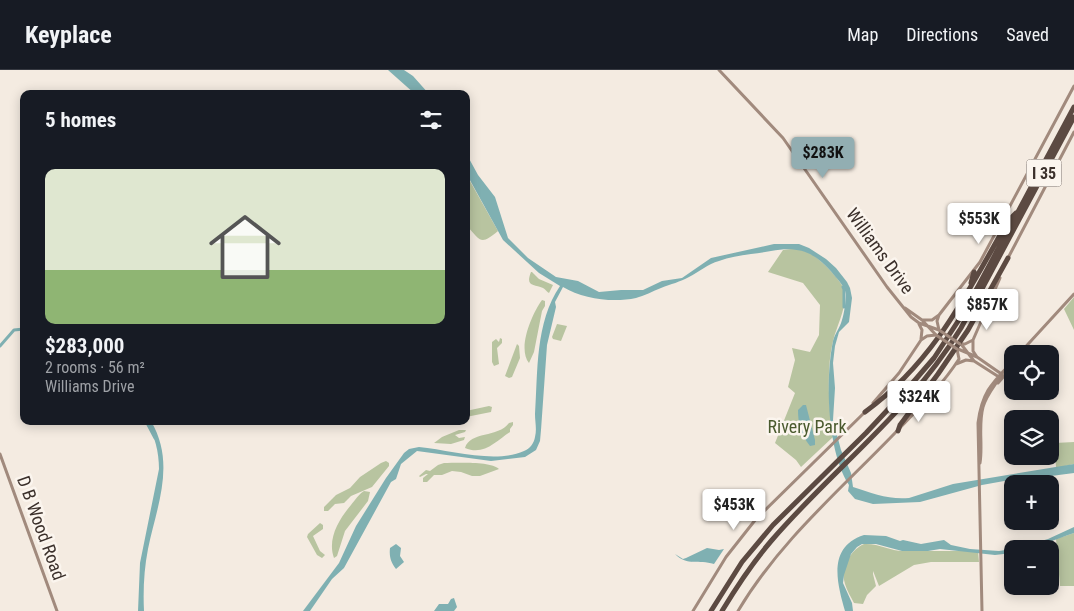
<!DOCTYPE html>
<html lang="en">
<head>
<meta charset="utf-8">
<style>
  :root { --surface:#171b24; --page:#20242c; --text:#f1f3f6; --muted:#9ea1a6; --line:#363941; --accent:#92aeb2 }
  body { margin:0; font-family:"Roboto Condensed",sans-serif; background:var(--page); color:var(--text); height:100vh; display:flex; flex-direction:column; font-size:19px; white-space:nowrap }
  * { box-sizing:border-box; margin:0 }
  p { font-size:16px; color:var(--muted) }
  .icon { flex:none; width:28px; height:28px; fill:none; stroke:currentColor; stroke-width:2; stroke-linecap:round; stroke-linejoin:round }
  .map { position:relative; flex:1; overflow:hidden }
  .details { position:absolute; left:20px; top:20px; width:450px; height:335px; display:flex; flex-direction:column; background:var(--surface); border-radius:10px; box-shadow:0 2px 12px #0003 }
  .details>* { flex:none }
  .fabs { position:absolute; left:1004px; top:275px; display:grid; gap:10px }
  .fabs a { display:grid; place-items:center; width:55px; height:55px; border-radius:10px; background:var(--surface); box-shadow:0 2px 12px #0003; font-size:25px }
  .price { position:absolute; translate:-50% -42px; padding:0 11px; border-radius:5px; background:#fff; color:#222; font-size:16px; line-height:32px; filter:drop-shadow(0 1px 2px #0008) }
  .price::after { content:''; position:absolute; left:50%; top:30px; width:15px; height:11px; margin-left:-8px; background:inherit; clip-path:polygon(0 0,100% 0,50% 100%) }
  .price.active { background:var(--accent); color:#111 }
  ul { padding:0; list-style:none }
  li { display:grid; align-content:center; gap:10px; height:265px; padding:0 25px }
  li+li { border-top:1px solid var(--line) }
  li span { display:grid; place-items:center; height:155px; border-radius:10px; color:#555 }
  li>.icon { margin-inline-start:auto }
  span .icon { width:90px; height:90px; fill:#fffc; stroke-width:1 }
  li b { font-size:21px }
  h2 { display:flex; justify-content:space-between; align-items:center; height:60px; padding:0 25px; font-size:21px }
  header { display:flex; align-items:center; gap:30px; box-sizing:border-box; height:70px; padding:0 25px; background:var(--surface); border-bottom:1px solid var(--line) }
  header strong { font-size:24px }
  nav { display:flex; gap:28px; margin-inline-start:auto; font-size:18px }
  .map>svg:first-child { display:block }
  .green { fill:#b8c4a0 }
  .water { fill:#7fb0b2 }
  .lines { fill:none; stroke-linecap:round; stroke-linejoin:round }
  .river { stroke:#7fb0b2; stroke-width:3 }
  .secondary { stroke:#a18a7d; stroke-width:3 }
  .motorway { stroke:#5c4a42; stroke-width:5 }
  .secondary-bridge { stroke:#a18a7d; stroke-width:3 }
  .labels { text-anchor:middle; stroke-width:5; stroke-linejoin:round; paint-order:stroke }
  .shield { fill:#fbf5ee; stroke:#756b66; stroke-width:1 }
  .shield-label { font-size:16px; font-weight:bold; fill:#3b302b }
  .street-label { font-size:18px; fill:#3b302b; stroke:#fbf5ee }
  .park-label { font-size:18px; fill:#4a5a2e; stroke:#fbf5ee }
</style>
</head>
<body>
<header>
<strong>Keyplace</strong>
<nav><a>Map</a><a>Directions</a><a>Saved</a></nav>
</header>
<div class="map">
<svg width="1074" height="541" viewBox="0 0 1074 541">
  <rect width="100%" height="100%" fill="#f4ebe1"/>
  <!-- green -->
  <path class="green" d="M466 104 498 161C480 176 481 171 466 155Z
    M799 178C803 181 808 182 813 185 821 190 844 213 845 222 846 240 837 255 833 271 826 300 829 338 833 367L801 397 796 390 775 373 795 323 788 317 795 290 792 278 810 282 819 265 820 235 803 213 768 202 783 180Z
    M532 202 539 209 553 215 549 223C547 222 545 219 543 218 534 214 525 217 531 202Z
    M1074 227V260L1064 239Z
    M542 230 545 231V236L542 241 534 282 529 293C517 278 532 244 542 230Z
    M557 254 567 256 561 271 553 269 552 267Z
    M500 268 502 269V273L497 278 499 294 494 296 492 292V272L496 269 499 272Z
    M517 274 519 276 520 288 512 307 509 308 505 306Z
    M489 336 492 337 491 342 466 347V341Z
    M513 352V355L510 359V362C496 371 484 386 465 378 470 361 498 368 509 353Z
    M459 360H466L465 362 455 365 459 368 465 367 464 370 451 374 434 373 442 367Z
    M1074 372V394L1056 398 1055 373Z
    M386 391 389 393V396L372 417 351 426 344 433 335 434 328 441H324V437L336 425 350 418 360 407 381 393Z
    M444 393C456 393 491 391 499 399L480 406H472L461 402 452 401 442 405H434L427 412H423V408L428 404H426L420 407 419 406 426 400 430 401 438 395Z
    M364 421 370 422 368 431 345 461 337 486 334 488C327 469 339 449 351 435 355 430 359 424 364 421Z
    M320 453 323 455V459L313 466 320 481 325 485 322 488 317 485 307 467 308 464Z
    M1074 463V516H1060L1056 469Z
    M864 474C878 473 890 481 903 481 928 481 953 481 978 481L979 492H931L914 495 879 516 873 501V504L876 516 867 525 863 534 854 533C851 527 847 521 845 514 840 499 850 480 864 474Z"/>
  <!-- water -->
  <path class="water" d="M388 0H404L413 6 429 24H415Z
    M466 83 478 105 495 127 508 168 528 188 556 207 578 211 599 222 621 220H643L662 211 682 208 711 188 774 174H799L809 178 826 189 836 198 847 212 850 218 852 228 849 252 839 262 835 276 833 293 835 318 833 350 841 380 851 403 853 417C872 423 889 430 909 428L953 414 1074 394V403L1051 406 1038 405 982 415 920 432 873 434 855 429 848 421 849 415C827 381 825 310 833 271 835 263 840 258 842 250 844 244 846 231 846 224 845 217 838 210 834 205 815 182 800 176 771 181 754 184 735 185 719 191 708 194 699 202 689 207 680 212 671 214 661 218 653 221 644 226 636 228 613 233 583 229 563 217L555 232 556 237 547 275 541 360 540 371 536 380 525 387 491 391 417 381 401 394 396 409 391 412 344 498 332 509 310 541H303L339 493 356 456 386 408 404 383 409 379 419 377C450 380 495 394 524 381 530 379 534 373 535 367 537 359 535 352 535 344 538 301 535 253 560 216L539 203 503 170 466 103Z
    M803 335H806L815 370V375L810 376C801 365 798 354 798 340Z
    M146 351H151C176 394 157 435 148 479 144 499 143 521 144 541H138L140 493 159 399C159 382 155 366 146 351Z
    M1074 457V463C1053 470 1036 479 1013 479L1048 469Z
    M864 465 886 466 900 471 903 470 921 474 944 470 951 475 970 479 999 481 1012 479V483L995 485 940 479 928 481H902L876 474H862L857 477 851 484 844 505 843 513 852 533 853 541H845C837 513 827 477 864 465Z
    M396 474 401 478 400 486 404 492 396 499C391 492 389 487 390 478Z
    M707 478 719 480 724 479 714 494C698 489 688 497 675 484L683 489 686 488Z
    M454 528 457 537 454 541H434L439 534H448L451 529Z"/>
  <g class="lines">
    <!-- river -->
    <path class="river" d="M843 217 844 219V237
      M0 276 14 260 24 259
      M146 351 155 368"/>
    <!-- secondary -->
    <path class="secondary" d="M719 0 783 68 887 217 911 247 919 253 939 260 937 251 939 245 980 192 1074 16
      M1008 188 1074 62
      M905 238 922 250 936 265
      M922 250H932L939 245
      M919 254 922 260 921 269
      M973 270V281L977 287
      M960 274H965L973 270 1000 208
      M961 274 974 291 999 307
      M958 279 977 287 1000 303
      M1019 284 1074 224
      M956 294 966 290 974 291
      M998 313 1012 297
      M873 333 899 303 921 270 927 266 936 265
      M0 384 57 541
      M980 393C983 375 978 356 983 337 987 323 996 315 1003 302
      M693 541 726 487 756 449 865 342
      M738 541C779 472 839 421 894 364 917 340 941 317 959 289L957 279
      M982 541 978 353C982 322 992 313 1012 292"/>
    <!-- motorway -->
    <path class="motorway" d="M971 213 974 202
      M865 342C935 291 967 223 1008 151L1016 143
      M898 361 900 355 938 304 968 260 1008 188
      M711 541 742 492 773 455 866 363 909 317 934 288 966 239 1074 37
      M722 541C737 516 753 492 772 470 835 397 910 342 961 258L1074 47"/>
    <!-- secondary-bridge -->
    <path class="secondary-bridge" d="M939 260 960 274
      M936 265 957 279"/>
  </g>
  <g class="labels">
    <!-- shield labels -->
    <rect class="shield" x="1026.5" y="89.5" width="35" height="27" rx="4"/>
    <g class="shield-label">
      <text x="1044" y="109">I 35</text>
    </g>
    <!-- street labels -->
    <g class="street-label">
      <text transform="translate(880 181) rotate(54)" y="6">Williams Drive</text>
      <text transform="translate(41 458) rotate(70)" y="6">D B Wood Road</text>
    </g>
    <!-- park labels -->
    <g class="park-label">
      <text x="807" y="363">Rivery Park</text>
    </g>
  </g>
</svg>
<div class="fabs">
<a><svg class="icon" aria-label="locate" viewBox="0 0 24 24"><circle cx="12" cy="12" r="6"/><path d="M12 2v4M12 18v4M2 12h4M18 12h4"/></svg></a>
<a><svg class="icon" aria-label="layers" viewBox="0 0 24 24"><path d="M12 4l9 5-9 5-9-5zM3 14l9 5 9-5"/></svg></a>
<a>+</a>
<a>−</a>
</div>
<b class="price active" style="left:823px;top:109px">$283K</b>
<b class="price" style="left:979px;top:175px">$553K</b>
<b class="price" style="left:987px;top:261px">$857K</b>
<b class="price" style="left:919px;top:353px">$324K</b>
<b class="price" style="left:734px;top:461px">$453K</b>
<section class="details">
<h2>5 homes<svg class="icon" aria-label="filters" viewBox="0 0 24 24"><path d="M4 7h16M4 17h16"/><circle cx="9" cy="7" r="2"/><circle cx="15" cy="17" r="2"/></svg></h2>
<ul>
<li><span style="background:linear-gradient(#dfe7d0 65%,#8fb573 0)"><svg class="icon" aria-label="home" viewBox="0 0 24 24"><path d="M3 11l9-7 9 7M6 9v11h12V9"/></svg></span><div><b>$283,000</b><p>2 rooms · 56 m²</p><p>Williams Drive</p></div></li>
</ul>
</section>
</div>
</body>
</html>
